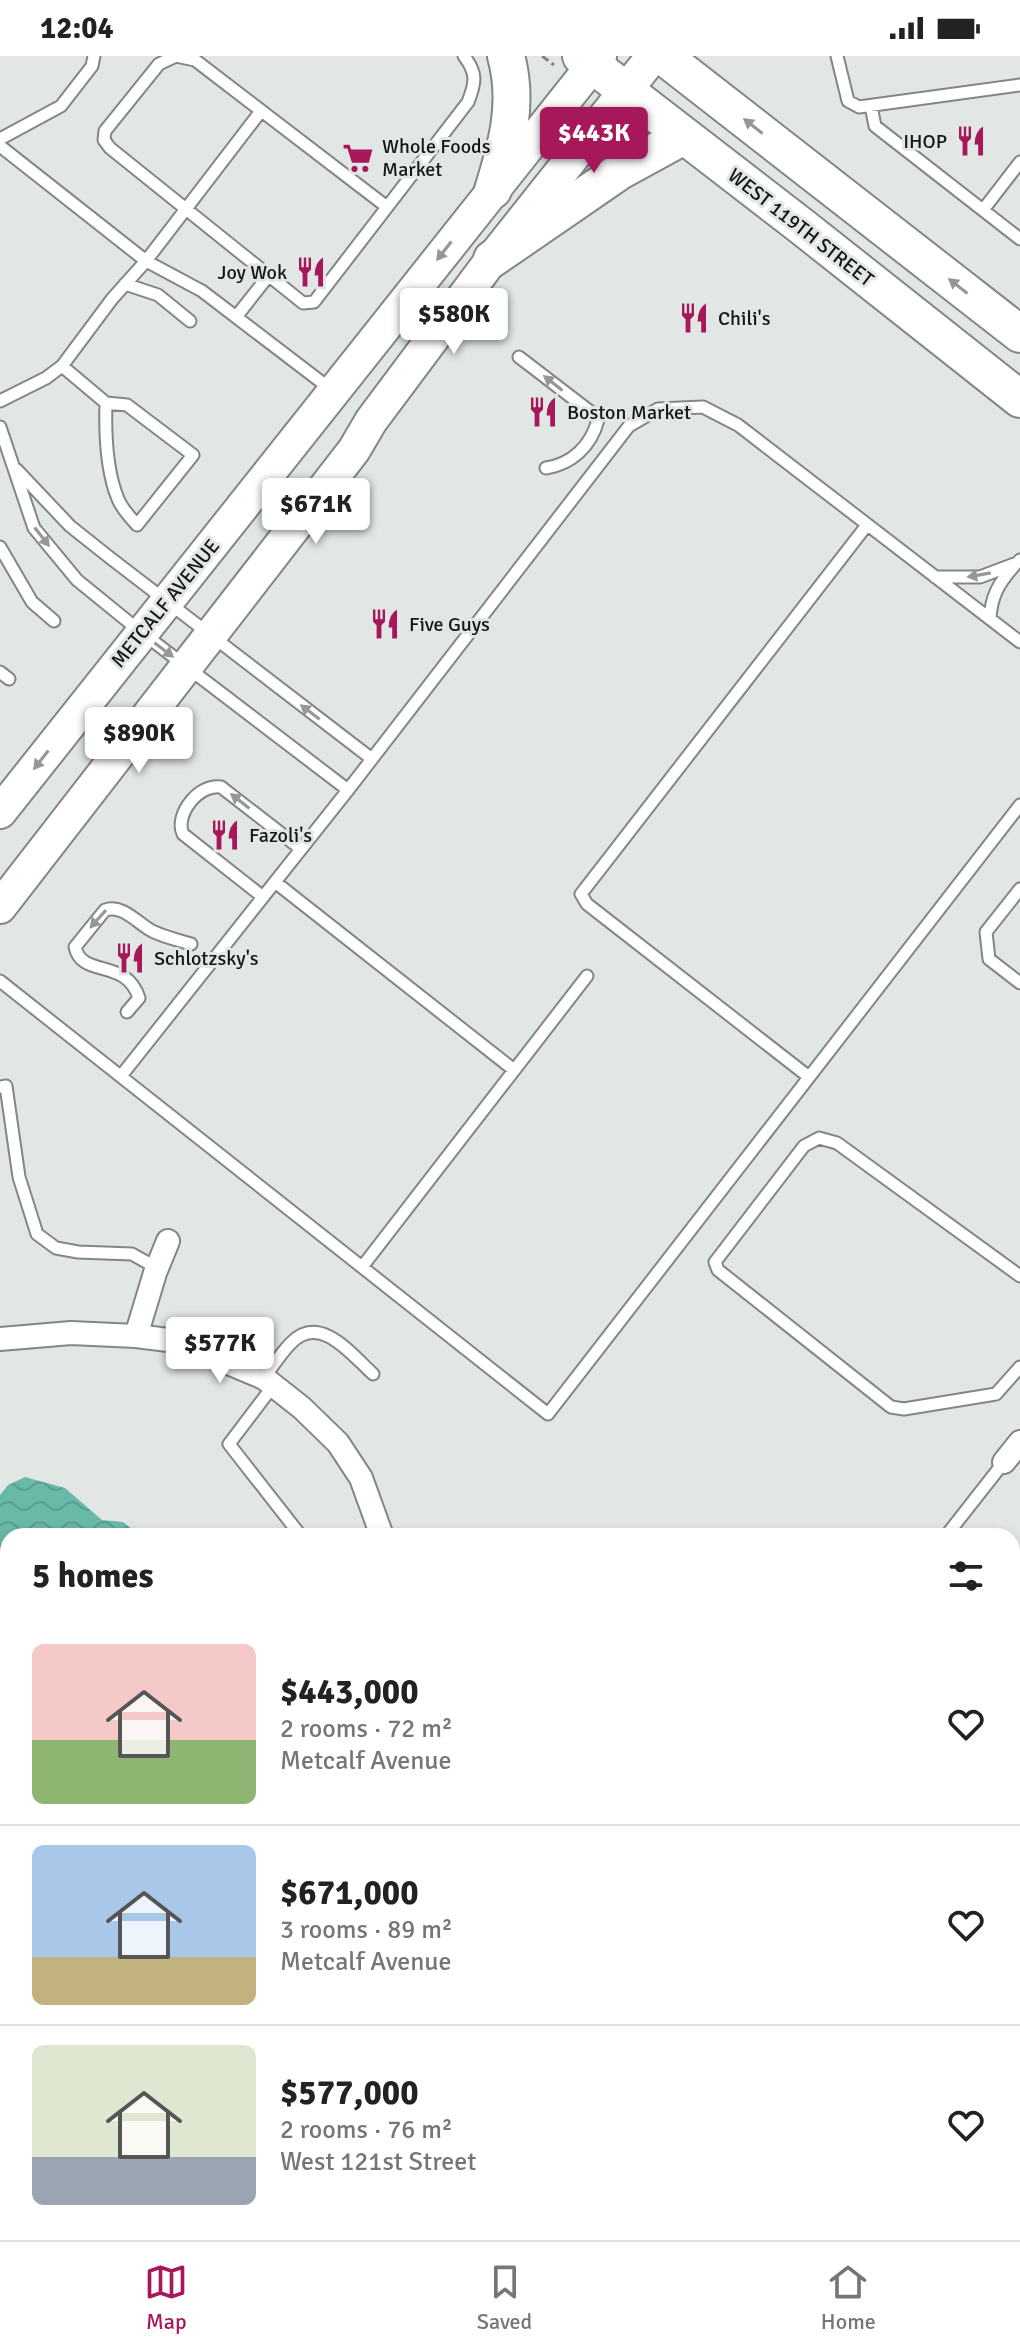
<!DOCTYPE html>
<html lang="en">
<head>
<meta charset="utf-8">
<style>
  :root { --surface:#fff; --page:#f2f2f2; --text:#222; --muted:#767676; --line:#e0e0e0; --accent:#a6185a }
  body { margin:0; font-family:Signika,sans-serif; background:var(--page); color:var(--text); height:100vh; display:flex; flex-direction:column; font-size:30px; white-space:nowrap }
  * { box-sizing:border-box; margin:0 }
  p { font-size:26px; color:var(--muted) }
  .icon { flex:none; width:44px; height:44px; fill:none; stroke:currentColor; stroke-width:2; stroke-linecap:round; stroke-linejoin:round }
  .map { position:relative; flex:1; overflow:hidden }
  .drawer { position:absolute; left:0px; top:1472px; width:1020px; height:712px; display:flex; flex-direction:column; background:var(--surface); border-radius:24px 24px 0 0; box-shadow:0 4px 12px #0003 }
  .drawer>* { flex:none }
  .price { position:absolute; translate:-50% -68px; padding:0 18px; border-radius:8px; background:#fff; color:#222; font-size:26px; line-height:52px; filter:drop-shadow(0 2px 4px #0008) }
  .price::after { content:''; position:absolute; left:50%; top:48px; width:24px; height:18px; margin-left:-12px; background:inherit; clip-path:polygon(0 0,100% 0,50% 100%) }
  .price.selected { background:var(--accent); color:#fff }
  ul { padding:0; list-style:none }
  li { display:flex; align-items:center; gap:24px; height:200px; padding:0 32px }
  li+li { border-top:2px solid var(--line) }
  li span { display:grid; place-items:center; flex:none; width:224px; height:160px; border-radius:12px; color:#555 }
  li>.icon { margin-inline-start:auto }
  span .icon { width:96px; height:96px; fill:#fffc; stroke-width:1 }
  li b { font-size:34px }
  h2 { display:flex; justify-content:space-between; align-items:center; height:96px; padding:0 32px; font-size:34px }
  .status { display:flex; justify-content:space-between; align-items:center; height:56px; padding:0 40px; background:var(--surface); direction:ltr }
  .status svg { height:22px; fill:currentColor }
  .menu { display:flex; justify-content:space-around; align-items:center; height:112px; border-top:2px solid var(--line); background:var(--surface); font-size:22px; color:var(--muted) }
  .menu a { display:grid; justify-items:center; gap:4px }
  .menu .selected { color:var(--accent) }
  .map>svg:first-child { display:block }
  .grass { fill:#98cbc0 }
  .water { fill:url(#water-waves) }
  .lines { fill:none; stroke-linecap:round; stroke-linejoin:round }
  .stream { stroke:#69b9a9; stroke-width:6 }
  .lane-casing { stroke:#828786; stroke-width:15 }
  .street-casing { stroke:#828786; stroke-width:26 }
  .secondary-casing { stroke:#828786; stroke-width:36 }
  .primary-casing { stroke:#828786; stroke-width:40 }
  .path { stroke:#828584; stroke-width:3; stroke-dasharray:8 4; stroke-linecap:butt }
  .lane { stroke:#fff; stroke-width:11 }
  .street { stroke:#fff; stroke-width:22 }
  .secondary { stroke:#fff; stroke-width:32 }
  .primary { stroke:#fff; stroke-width:36 }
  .oneway { fill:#969796 }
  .labels { text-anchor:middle; stroke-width:6; stroke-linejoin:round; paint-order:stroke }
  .poi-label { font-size:20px; fill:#151716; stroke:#e2e7e6; text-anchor:start }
  .street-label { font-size:20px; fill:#151716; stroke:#e2e7e6 }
</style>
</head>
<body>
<div class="status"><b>12:04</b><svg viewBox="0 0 49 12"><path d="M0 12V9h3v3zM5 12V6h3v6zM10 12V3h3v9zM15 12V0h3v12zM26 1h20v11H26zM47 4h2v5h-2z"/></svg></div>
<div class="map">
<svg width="1020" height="2184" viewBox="0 0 1020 2184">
  <defs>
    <pattern id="water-waves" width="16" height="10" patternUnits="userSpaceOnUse" patternTransform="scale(2)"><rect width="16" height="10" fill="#69b9a9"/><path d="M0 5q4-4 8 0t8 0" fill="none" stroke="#5a9e91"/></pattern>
  </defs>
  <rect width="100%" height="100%" fill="#e2e7e6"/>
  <!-- grass -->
  <path class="grass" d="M1014 1496 1020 1501V1698L1012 1691V1498Z
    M1017 1745 1020 1747V2035L1012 2045V1752Z
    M1020 2067V2184H958L965 2176H1012V2074Z"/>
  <!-- water -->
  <path class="water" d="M25 1421 65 1432 102 1464 123 1466 136 1476V1480H8V1513L0 1503V1439L8 1429Z"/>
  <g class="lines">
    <!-- stream -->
    <path class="stream" d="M0 1530 8 1525"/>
    <!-- lane casing -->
    <g class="lane-casing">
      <path id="lane" d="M837 0 848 45 859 51 1020 29
        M871 50 875 70 1020 183
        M0 83 61 50 92 10 94 0
        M0 90 146 205 202 235 333 335
        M387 151 195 4 176 0 159 8 105 75 104 84 110 92 303 247 314 246 468 46C476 26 477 17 464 0
        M983 154 1020 106
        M125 228 158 239 190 265
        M236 261 269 219
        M519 301 592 357 598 364C591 390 572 408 546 412
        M62 310 106 347
        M0 345 46 322 62 310 112 243 146 205 261 55
        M106 347 127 349 193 399 137 469C130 461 122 453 118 443 106 414 105 377 106 347Z
        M0 371 34 472 77 524 141 576 348 734
        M16 413 70 470 109 501 372 703
        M0 491 32 546 54 565
        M935 521H980L1017 507 1020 504
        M990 563C991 540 999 527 1014 510
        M0 616 9 623
        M275 826 514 1014
        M1020 833 986 876 989 903 1020 927
        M263 841 183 778C174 759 199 727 221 731L301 793
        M0 925 548 1358 1020 749
        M127 956 139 942C126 901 82 923 75 891L105 854C123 848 137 867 152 875 164 881 178 884 191 888
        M121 1020 348 734 629 370 658 353 703 351 738 369 1020 586
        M809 1021 587 848 581 838 867 469
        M0 1031 6 1030 19 1121 37 1178 56 1192 78 1196 132 1198 157 1212
        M362 1211 587 920
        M1020 1220 837 1087 819 1082 804 1090 715 1206 718 1214 891 1351 904 1353 996 1338 1020 1311
        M264 1322C272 1311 281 1297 291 1287 320 1257 351 1298 373 1318
        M273 1330 229 1388 301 1480
        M946 1480 1004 1406
        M0 1772 8 1764
        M0 1839 8 1832
        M0 1852 8 1859
        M0 1943 8 1945
        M0 2087 8 2081
        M672 2176 673 2184
        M868 2176 869 2184
        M198 2184 204 2176
        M413 2184 417 2176
        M488 2184 494 2176"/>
    </g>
    <!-- street casing -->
    <g class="street-casing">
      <path id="street" d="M136 1280 155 1217 168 1185
        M0 1283 71 1277 136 1280 176 1285 264 1322 302 1352 338 1387 361 1422 382 1480
        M1004 1406 1020 1386
        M0 2010 8 2007
        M256 2176 260 2184"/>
    </g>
    <!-- secondary casing -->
    <g class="secondary-casing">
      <path id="secondary" d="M0 756 600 0
        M0 851 354 394 371 365 492 203 653 0"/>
    </g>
    <!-- primary casing -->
    <g class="primary-casing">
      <path id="primary" d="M581 0 800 169 1020 343
        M663 0 1020 278
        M493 134C507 89 519 47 506 0
        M492 203 620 115 684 80"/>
    </g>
    <!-- path -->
    <path class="path" d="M542 0 554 9"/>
    <!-- lane -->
    <use href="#lane" class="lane"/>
    <!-- street -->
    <use href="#street" class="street"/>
    <!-- secondary -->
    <use href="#secondary" class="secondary"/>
    <!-- primary -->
    <use href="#primary" class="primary"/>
  </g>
  <!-- one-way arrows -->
  <defs><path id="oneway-solid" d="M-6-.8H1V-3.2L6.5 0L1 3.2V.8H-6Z" transform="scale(2)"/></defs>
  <g class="oneway">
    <use href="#oneway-solid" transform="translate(753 70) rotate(-142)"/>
    <use href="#oneway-solid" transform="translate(444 195) rotate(128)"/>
    <use href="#oneway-solid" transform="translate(958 230) rotate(-142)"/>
    <use href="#oneway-solid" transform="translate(553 327) rotate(-142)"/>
    <use href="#oneway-solid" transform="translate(42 481) rotate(52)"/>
    <use href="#oneway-solid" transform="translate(979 519) rotate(170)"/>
    <use href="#oneway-solid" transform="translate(164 594) rotate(37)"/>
    <use href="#oneway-solid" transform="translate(310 656) rotate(-143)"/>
    <use href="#oneway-solid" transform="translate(41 704) rotate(128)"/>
    <use href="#oneway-solid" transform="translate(240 745) rotate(-142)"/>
    <use href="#oneway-solid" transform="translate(98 863) rotate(132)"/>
  </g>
  <!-- icons -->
  <defs>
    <g id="restaurant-bare" transform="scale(2.4)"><path d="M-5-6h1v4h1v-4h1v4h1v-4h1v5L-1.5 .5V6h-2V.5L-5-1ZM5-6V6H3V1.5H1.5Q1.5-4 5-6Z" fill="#a6185a" stroke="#e2e7e6" stroke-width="2.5" paint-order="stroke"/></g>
    <g id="supermarket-bare" transform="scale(2.4)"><path d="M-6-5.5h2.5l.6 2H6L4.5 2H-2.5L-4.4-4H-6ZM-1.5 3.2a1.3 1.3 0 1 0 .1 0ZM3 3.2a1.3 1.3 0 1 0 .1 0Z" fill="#a6185a" stroke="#e2e7e6" stroke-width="2.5" paint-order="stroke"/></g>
  </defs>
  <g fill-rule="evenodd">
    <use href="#restaurant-bare" x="971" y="85"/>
    <use href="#supermarket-bare" x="358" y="102"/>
    <use href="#restaurant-bare" x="311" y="216"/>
    <use href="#restaurant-bare" x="694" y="262"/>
    <use href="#restaurant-bare" x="543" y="356"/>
    <use href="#restaurant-bare" x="385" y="568"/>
    <use href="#restaurant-bare" x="225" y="779"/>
    <use href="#restaurant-bare" x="130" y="902"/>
  </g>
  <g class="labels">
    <!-- poi labels -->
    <g class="poi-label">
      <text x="947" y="92" text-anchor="end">IHOP</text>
      <text x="382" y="97">Whole Foods<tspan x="382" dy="23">Market</tspan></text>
      <text x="287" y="223" text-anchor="end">Joy Wok</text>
      <text x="718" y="269">Chili's</text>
      <text x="567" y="363">Boston Market</text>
      <text x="409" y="575">Five Guys</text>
      <text x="249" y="786">Fazoli's</text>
      <text x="154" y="909">Schlotzsky's</text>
    </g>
    <!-- street labels -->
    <g class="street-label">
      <text transform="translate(801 171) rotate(38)" y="7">WEST 119TH STREET</text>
      <text transform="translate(165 547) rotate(-51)" y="7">METCALF AVENUE</text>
    </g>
  </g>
</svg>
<b class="price selected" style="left:594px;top:119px">$443K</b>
<b class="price" style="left:454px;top:300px">$580K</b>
<b class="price" style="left:316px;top:490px">$671K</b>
<b class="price" style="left:139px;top:719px">$890K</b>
<b class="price" style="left:220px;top:1329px">$577K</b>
<section class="drawer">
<h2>5 homes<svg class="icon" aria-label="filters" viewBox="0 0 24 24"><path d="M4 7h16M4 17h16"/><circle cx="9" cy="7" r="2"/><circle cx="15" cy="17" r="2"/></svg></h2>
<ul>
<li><span style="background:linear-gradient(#f6c9c9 60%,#8fb573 0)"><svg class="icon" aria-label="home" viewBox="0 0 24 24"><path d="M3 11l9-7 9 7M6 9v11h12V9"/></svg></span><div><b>$443,000</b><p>2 rooms · 72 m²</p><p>Metcalf Avenue</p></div><svg class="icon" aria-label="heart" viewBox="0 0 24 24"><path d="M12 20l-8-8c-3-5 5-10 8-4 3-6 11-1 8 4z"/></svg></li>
<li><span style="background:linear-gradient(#a9c7e8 70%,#c2b280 0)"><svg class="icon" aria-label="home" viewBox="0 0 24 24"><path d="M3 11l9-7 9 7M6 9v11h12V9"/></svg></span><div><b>$671,000</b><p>3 rooms · 89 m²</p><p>Metcalf Avenue</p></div><svg class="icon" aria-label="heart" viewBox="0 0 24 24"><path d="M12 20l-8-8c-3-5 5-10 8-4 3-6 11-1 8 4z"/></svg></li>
<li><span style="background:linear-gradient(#dfe7d0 70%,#9aa5b1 0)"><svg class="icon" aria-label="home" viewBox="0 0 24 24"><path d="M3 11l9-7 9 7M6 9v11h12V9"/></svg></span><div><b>$577,000</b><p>2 rooms · 76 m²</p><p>West 121st Street</p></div><svg class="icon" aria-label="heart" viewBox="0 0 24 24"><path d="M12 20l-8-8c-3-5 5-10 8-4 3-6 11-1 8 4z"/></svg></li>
</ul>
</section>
</div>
<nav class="menu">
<a class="selected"><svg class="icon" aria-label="map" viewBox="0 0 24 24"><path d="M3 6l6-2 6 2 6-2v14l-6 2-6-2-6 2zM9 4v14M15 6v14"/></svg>Map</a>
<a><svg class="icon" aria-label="saved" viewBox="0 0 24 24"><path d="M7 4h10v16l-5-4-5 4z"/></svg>Saved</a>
<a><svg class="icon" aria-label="home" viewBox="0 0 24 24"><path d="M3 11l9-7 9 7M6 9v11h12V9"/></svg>Home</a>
</nav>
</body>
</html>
